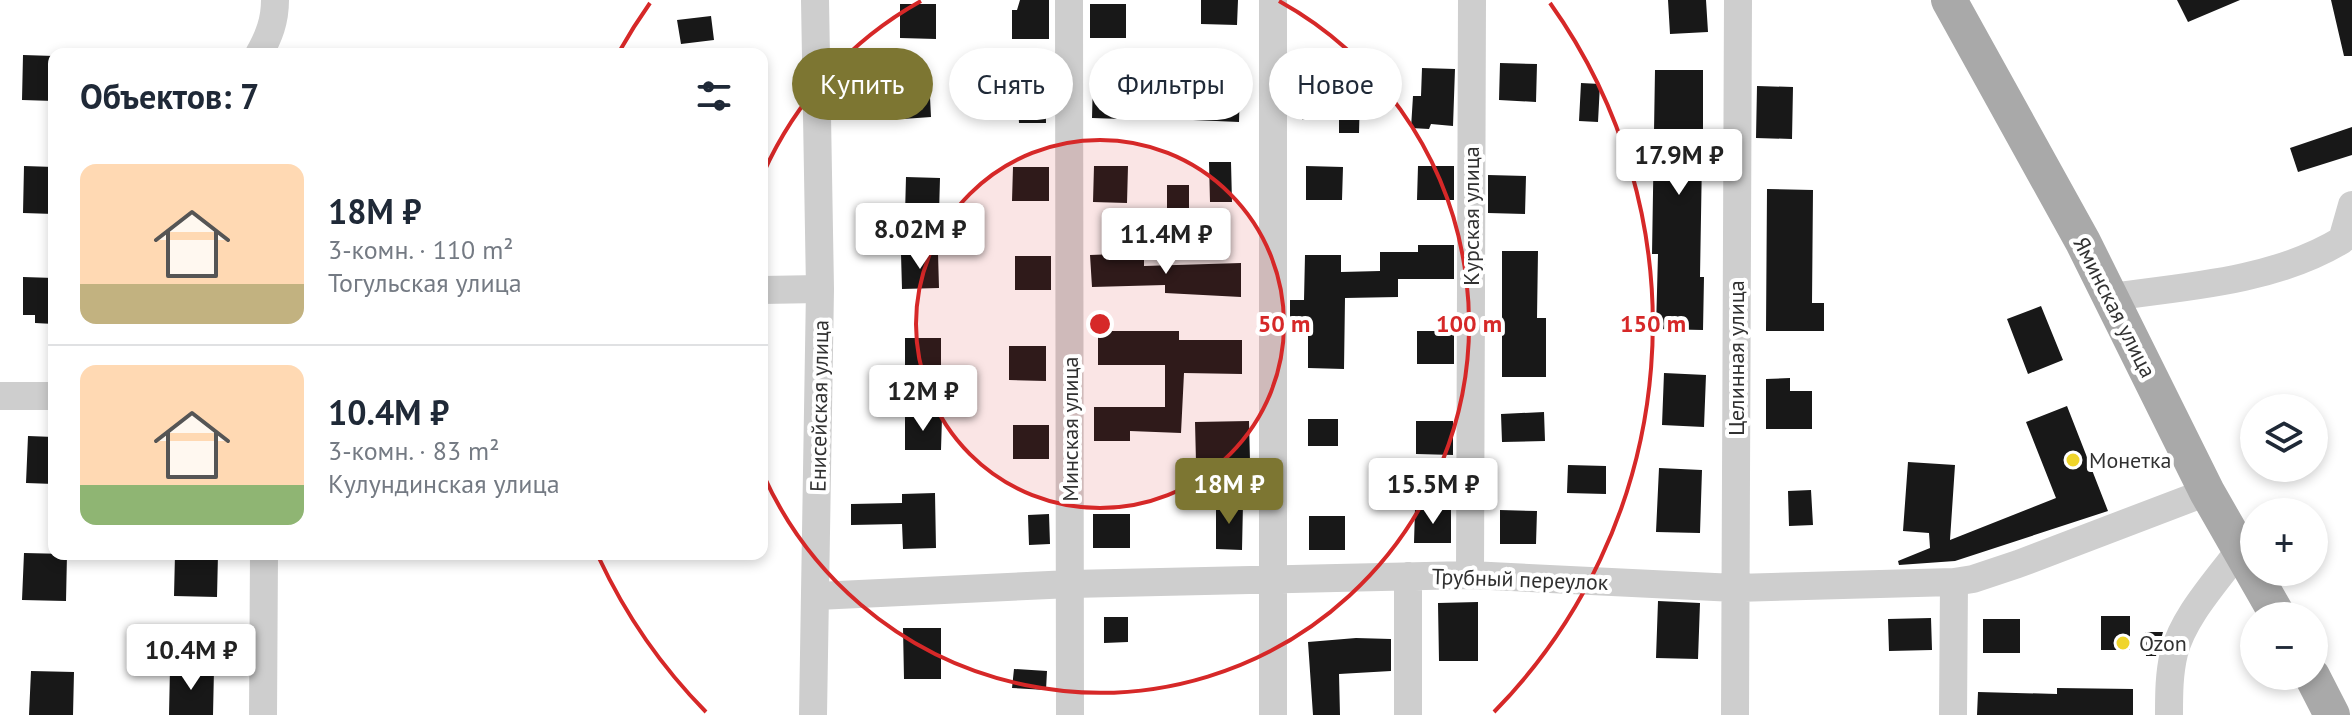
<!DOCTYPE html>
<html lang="ru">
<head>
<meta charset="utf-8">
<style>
  :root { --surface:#fff; --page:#f6f6f7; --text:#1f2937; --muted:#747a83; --line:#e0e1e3; --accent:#7d7632 }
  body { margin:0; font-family:"PT Sans",sans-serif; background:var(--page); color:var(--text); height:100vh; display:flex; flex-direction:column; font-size:30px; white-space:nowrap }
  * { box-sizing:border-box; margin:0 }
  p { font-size:26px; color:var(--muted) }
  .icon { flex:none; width:44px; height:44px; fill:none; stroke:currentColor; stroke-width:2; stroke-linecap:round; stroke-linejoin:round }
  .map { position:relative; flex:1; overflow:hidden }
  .panel { position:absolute; left:48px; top:48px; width:720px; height:512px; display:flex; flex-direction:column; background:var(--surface); border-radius:16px; box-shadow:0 4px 12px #0003 }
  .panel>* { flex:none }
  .top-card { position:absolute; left:792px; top:48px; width:760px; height:72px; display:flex; gap:16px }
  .controls { position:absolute; left:2240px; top:394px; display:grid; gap:16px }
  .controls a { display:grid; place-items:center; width:88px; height:88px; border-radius:50%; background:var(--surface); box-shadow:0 4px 12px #0003; font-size:40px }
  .price { position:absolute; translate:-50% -68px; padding:0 18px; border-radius:8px; background:#fff; color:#222; font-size:26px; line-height:52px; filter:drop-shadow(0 2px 4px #0008) }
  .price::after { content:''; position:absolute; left:50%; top:48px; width:24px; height:18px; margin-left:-12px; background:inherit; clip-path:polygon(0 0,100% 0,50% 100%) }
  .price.current { background:var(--accent); color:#fff }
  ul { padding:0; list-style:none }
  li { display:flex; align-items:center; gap:24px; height:200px; padding:0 32px }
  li+li { border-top:2px solid var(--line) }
  li span { display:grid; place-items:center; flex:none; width:224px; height:160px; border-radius:16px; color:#555 }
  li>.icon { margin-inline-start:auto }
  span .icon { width:96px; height:96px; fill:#fffc; stroke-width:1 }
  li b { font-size:34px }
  h2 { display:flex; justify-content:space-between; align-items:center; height:96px; padding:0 32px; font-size:34px }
  .tag { padding:0 28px; border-radius:36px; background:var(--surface); box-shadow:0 4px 12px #0003; font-size:28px; line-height:72px }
  .tag.current { background:var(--accent); color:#fff }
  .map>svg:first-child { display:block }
  .building { fill:#181818 }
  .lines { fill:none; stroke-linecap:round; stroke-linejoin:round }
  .minor { stroke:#cecece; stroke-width:28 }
  .major { stroke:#a9a9a9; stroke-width:36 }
  .ring { fill:none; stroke:#d62828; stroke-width:4 }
  .poi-dot { fill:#f0d52b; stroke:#fff; stroke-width:3 }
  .labels { text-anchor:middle; stroke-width:8; stroke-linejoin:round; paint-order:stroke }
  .street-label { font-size:22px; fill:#313131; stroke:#fff }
  .poi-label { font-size:22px; fill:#313131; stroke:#fff; text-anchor:start }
  .centre { fill:#d62828; stroke:#fff; stroke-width:4 }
  .ring-label { font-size:24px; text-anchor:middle; font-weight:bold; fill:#d62828; stroke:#fff; stroke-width:8; stroke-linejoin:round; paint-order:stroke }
</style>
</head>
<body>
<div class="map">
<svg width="2352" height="715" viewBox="0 0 2352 715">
  <rect width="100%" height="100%" fill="#fff"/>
  <!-- building -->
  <path class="building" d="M1020 0H1049V39H1012V10H1017Z
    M1201 0H1238L1237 25 1201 24Z
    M1668 0H1706L1708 32 1670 34Z
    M2177 0H2240L2188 22Z
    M2331 0H2352V56H2344Z
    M900 4H936V39L900 38Z
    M1090 4H1126V38H1090Z
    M711 16 714 40 681 44 677 20Z
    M23 55 54 56V101L22 100Z
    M1500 63 1537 64 1536 102 1499 100Z
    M1422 68 1455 69 1453 126 1431 124 1429 129 1411 128 1413 96H1421Z
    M1045 69 1046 123H1019L1018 106H1012L1011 71Z
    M1655 70H1703V134H1720V157H1702L1700 277H1704L1703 330 1656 329 1658 254H1652Z
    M929 77 931 117 903 119 901 79Z
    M1093 79 1123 80 1122 119 1092 118Z
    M1195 83 1240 86 1239 122 1193 120Z
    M1581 83 1600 84 1598 122 1579 121Z
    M1757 86 1793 87 1792 139 1756 138Z
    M1302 94 1360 95 1359 133H1339V120H1302Z
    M2352 127V155L2298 172 2290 148Z
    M1209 162H1231L1232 202H1210Z
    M24 166 54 167V214L23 213Z
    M1094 166H1128L1127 203 1093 202Z
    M1306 166 1343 167 1342 200H1306Z
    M1418 166H1454V200H1417Z
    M1013 167H1049V201H1012Z
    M1488 175 1526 176 1525 214 1488 213Z
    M906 177 940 178 939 214H905Z
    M1167 185H1189V219H1167Z
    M1767 189 1813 190 1812 303H1824V331H1766Z
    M1418 245H1454V279H1398V297L1345 298 1344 369 1308 368V327H1290V300H1304L1305 255H1341V272L1380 271V252H1418Z
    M1502 251H1538L1537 318H1546V377H1502Z
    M938 253 939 288 902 289 901 254Z
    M1144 253V266L1241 263V297L1165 293V285L1092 287 1090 255Z
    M1015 256H1051V290H1015Z
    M23 277 54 278V324L35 323V315H23Z
    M2041 306 2063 360 2028 374 2007 319Z
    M1098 331H1179V340H1242V374L1184 373 1181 433 1130 431V441H1094V407H1165V365H1098Z
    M1417 331H1454V364H1417Z
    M905 338H941V373L905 372Z
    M1009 346H1046V381L1009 380Z
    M1664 373 1706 375 1704 427 1662 425Z
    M1790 378V391H1812V429H1766V379Z
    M2067 406 2108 511 1955 561 1899 565 1898 561 1930 548 1929 533 1903 531 1908 462 1955 465 1950 540 2056 498 2026 422Z
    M1544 412 1545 441 1502 442 1501 414Z
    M905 416 942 417 941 450H905Z
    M1308 419H1338V446H1308Z
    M1249 421 1250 461 1196 462 1195 422Z
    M1416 421H1453V455L1416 454Z
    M1013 425H1049V459H1013Z
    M28 436 54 437V484L26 483Z
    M1568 465 1606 466V494L1567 493Z
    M1659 468 1702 470 1700 533 1656 532Z
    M1811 490 1813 525 1789 526 1788 491Z
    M935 493 936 548 903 549 902 524 851 525V504L902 503V494Z
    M1216 503H1243L1242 550 1216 549Z
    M1415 509H1451V543H1414Z
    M1500 510 1537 511 1536 544H1500Z
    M1049 514 1050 544 1029 545 1028 515Z
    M1093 514H1130V548H1093Z
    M1309 516H1345V550H1309Z
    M24 553 67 554 66 601 22 600Z
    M175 554H218L217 597 174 596Z
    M1658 601 1700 603 1698 659 1656 658Z
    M1478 602V661H1439L1438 603Z
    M2101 616H2130V650H2101Z
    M1104 617H1128V642L1104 643Z
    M1931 618 1932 650 1889 651 1888 619Z
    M1983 619H2020V653H1983Z
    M903 628H941V679H904Z
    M2145 632H2163L2156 656H2146Z
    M1356 638 1391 639V671L1339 674 1340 715H1313L1308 642Z
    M170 668 214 669 213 715H169Z
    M1014 669 1047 671 1046 690 1012 688Z
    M31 671 74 672 73 715H29Z
    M2057 688 2133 689V715H1977L1978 692 2057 694Z"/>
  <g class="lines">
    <!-- minor -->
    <path class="minor" d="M1069 0 1070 715
      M1273 0V715
      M259 54C269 36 275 21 275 0
      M762 290 820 289
      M2109 297C2186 287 2275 281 2342 240L2352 205
      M0 396H54
      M1470 575 1472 0
      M1408 576V715
      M817 596 1071 584 1470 575 1735 588 1954 582 1973 579 2018 564 2207 492
      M263 715 264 554
      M813 715 820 289 815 0
      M1735 715 1738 0
      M1953 715 1954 582
      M2169 715C2169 694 2169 674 2174 653 2184 615 2218 580 2240 549"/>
    <!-- major -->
    <path class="major" d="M1949 0 2083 242 2207 492 2278 616
      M2312 676 2332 715"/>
  </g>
  <!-- distance rings -->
  <circle cx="1100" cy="324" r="184" fill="#d62828" fill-opacity=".12"/>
  <g class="ring">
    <circle cx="1100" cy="324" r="184"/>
    <path d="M763 174A369 369 0 0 1 921 1M1279 1A369 369 0 1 1 763 474"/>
    <path d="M706 712A553 553 0 0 1 599 558M619 52A553 553 0 0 1 650 3M1550 3A553 553 0 0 1 1494 712"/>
  </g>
  <!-- markers -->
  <g class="poi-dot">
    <circle cx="2073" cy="460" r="8"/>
    <circle cx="2123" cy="643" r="8"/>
  </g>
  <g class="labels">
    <!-- street labels -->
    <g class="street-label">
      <text transform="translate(1471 216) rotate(-90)" y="8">Курская улица</text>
      <text transform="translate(2115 307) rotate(63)" y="8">Яминская улица</text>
      <text transform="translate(1736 358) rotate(-90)" y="8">Целинная улица</text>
      <text transform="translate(819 406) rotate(-89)" y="8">Енисейская улица</text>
      <text transform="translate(1070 429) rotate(-90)" y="8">Минская улица</text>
      <text transform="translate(1520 579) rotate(2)" y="8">Трубный переулок</text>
    </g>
    <!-- poi labels -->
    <g class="poi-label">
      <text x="2089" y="468">Монетка</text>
      <text x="2139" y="651">Ozon</text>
    </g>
  </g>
  <circle cx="1100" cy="324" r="12" class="centre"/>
  <g class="ring-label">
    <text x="1284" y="332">50 m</text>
    <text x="1469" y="332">100 m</text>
    <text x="1653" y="332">150 m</text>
  </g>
</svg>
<div class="controls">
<a><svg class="icon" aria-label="layers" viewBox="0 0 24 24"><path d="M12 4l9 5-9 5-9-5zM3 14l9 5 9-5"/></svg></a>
<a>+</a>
<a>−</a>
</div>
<b class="price" style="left:1679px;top:197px">17.9M ₽</b>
<b class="price" style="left:920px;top:271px">8.02M ₽</b>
<b class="price" style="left:1166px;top:276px">11.4M ₽</b>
<b class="price" style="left:923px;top:433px">12M ₽</b>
<b class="price current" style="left:1229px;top:526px">18M ₽</b>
<b class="price" style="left:1433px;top:526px">15.5M ₽</b>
<b class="price" style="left:191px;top:692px">10.4M ₽</b>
<div class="top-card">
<a class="tag current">Купить</a>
<a class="tag">Снять</a>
<a class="tag">Фильтры</a>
<a class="tag">Новое</a>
</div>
<section class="panel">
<h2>Объектов: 7<svg class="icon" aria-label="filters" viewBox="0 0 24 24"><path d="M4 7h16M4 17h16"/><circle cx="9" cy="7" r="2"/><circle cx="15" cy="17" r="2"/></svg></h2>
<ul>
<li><span style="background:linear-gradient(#ffd9b3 75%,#c2b280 0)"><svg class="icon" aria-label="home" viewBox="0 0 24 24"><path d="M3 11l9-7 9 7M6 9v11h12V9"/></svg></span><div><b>18M ₽</b><p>3-комн. · 110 m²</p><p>Тогульская улица</p></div></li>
<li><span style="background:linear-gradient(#ffd9b3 75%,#8fb573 0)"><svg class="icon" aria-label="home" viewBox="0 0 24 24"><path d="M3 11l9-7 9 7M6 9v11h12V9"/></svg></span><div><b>10.4M ₽</b><p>3-комн. · 83 m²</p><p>Кулундинская улица</p></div></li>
</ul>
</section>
</div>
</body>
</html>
